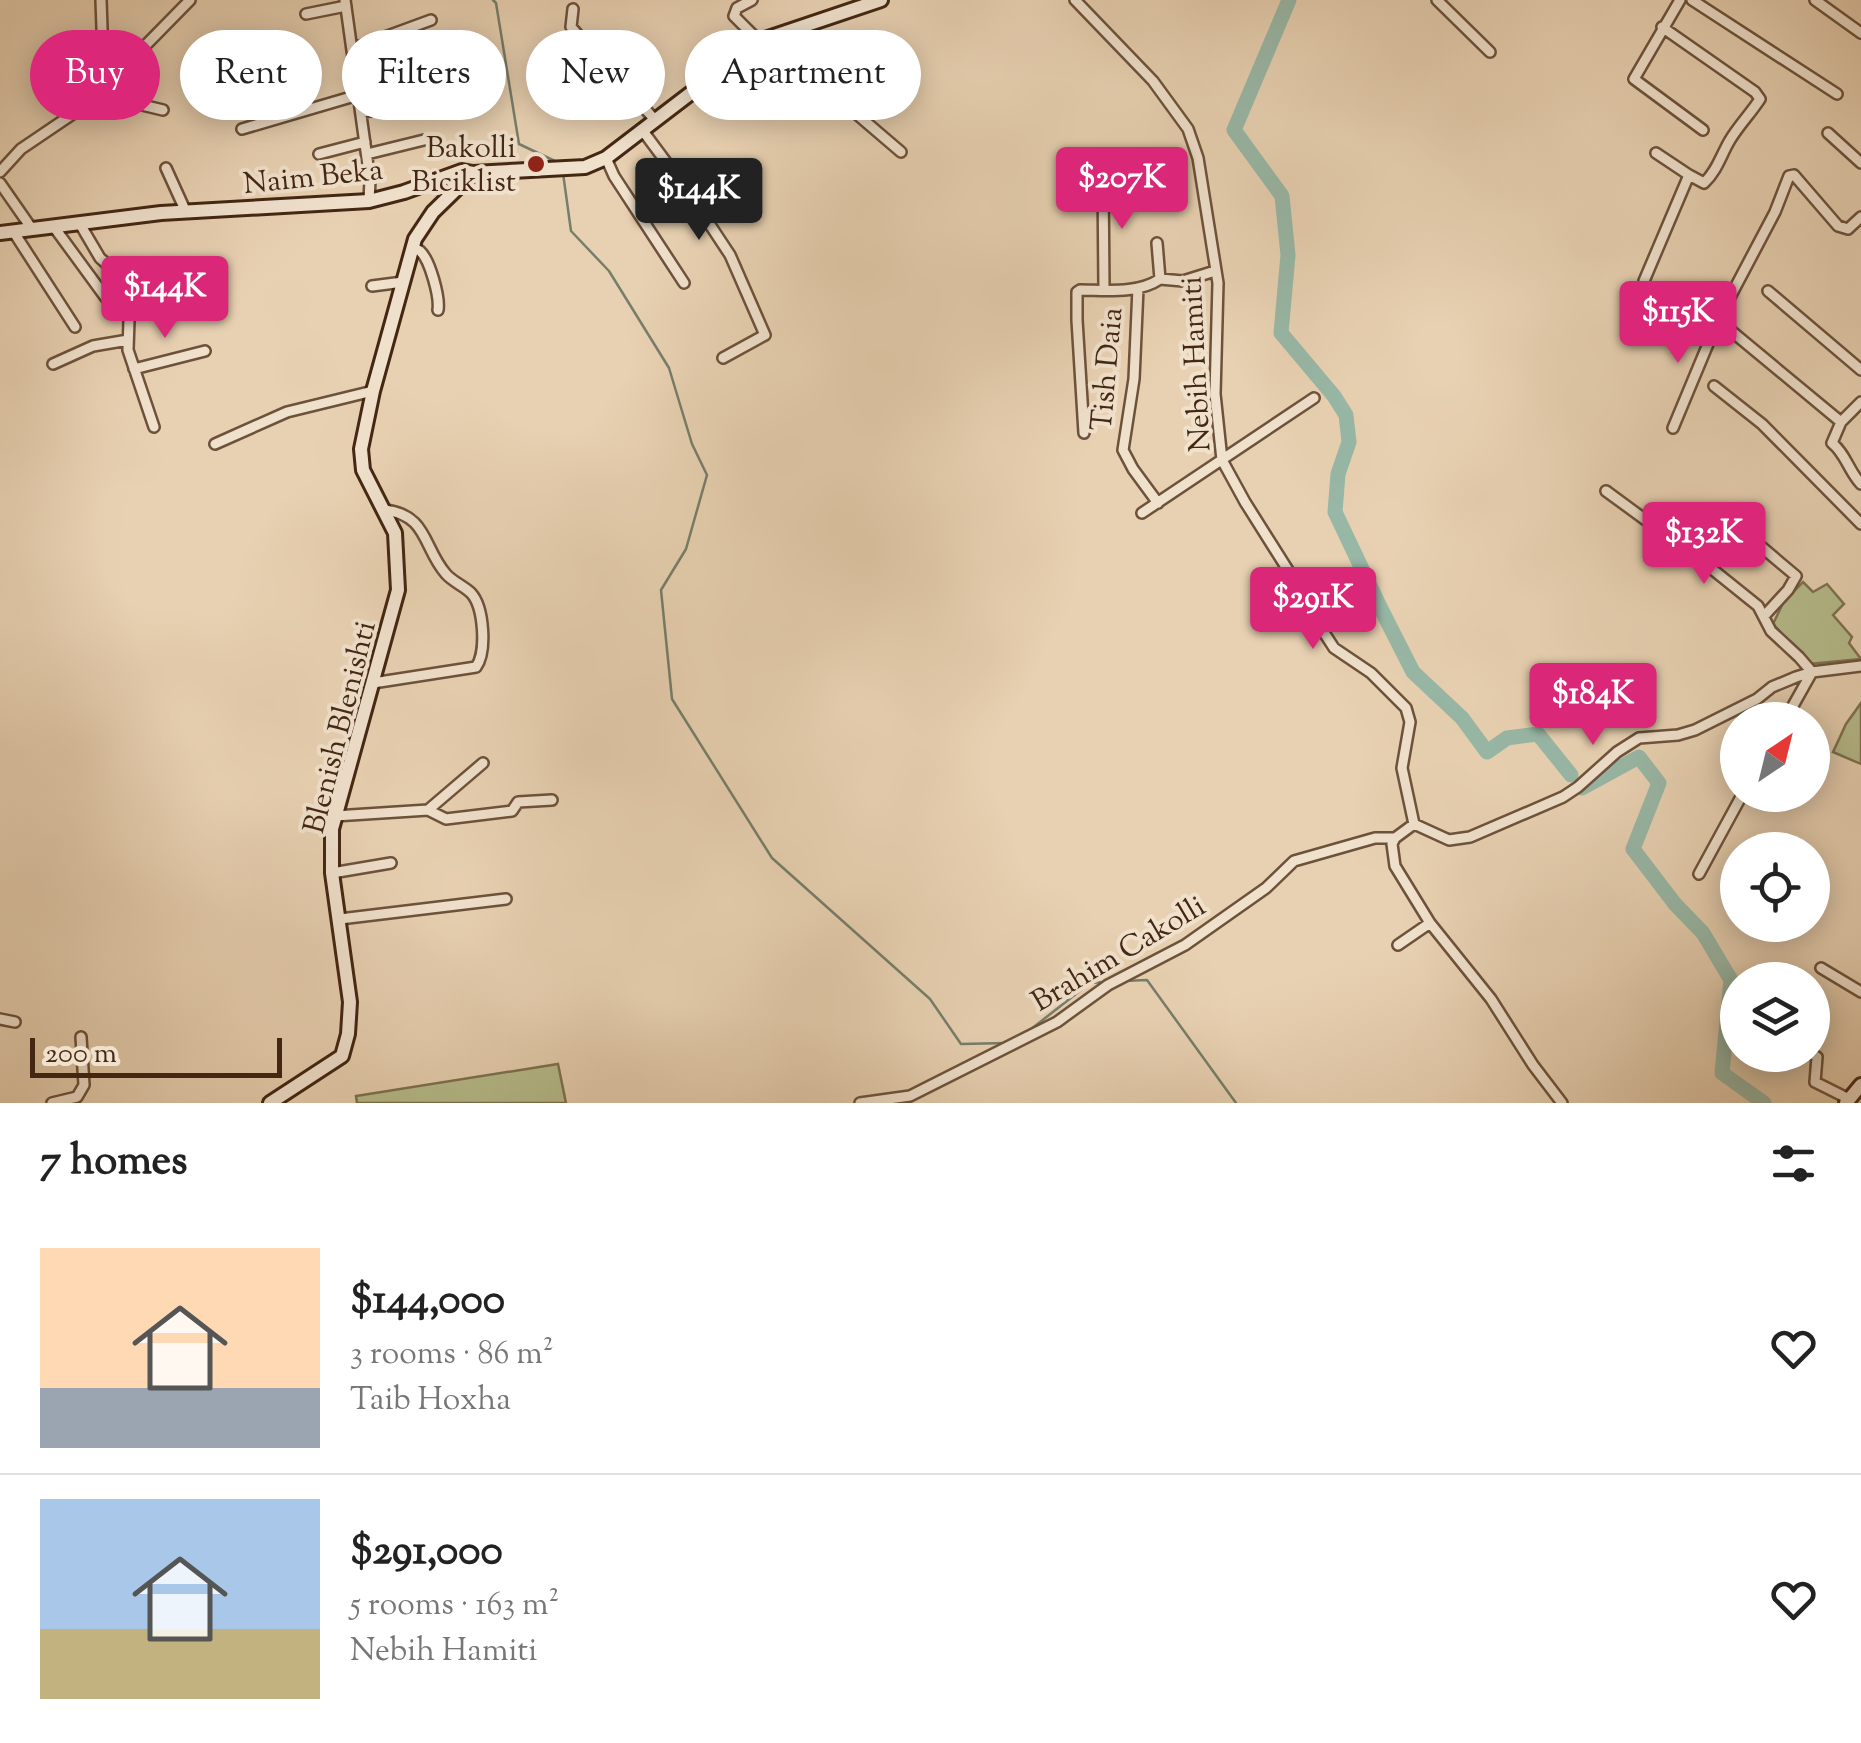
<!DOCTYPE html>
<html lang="en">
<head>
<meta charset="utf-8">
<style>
  :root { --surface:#fff; --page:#f6f6f6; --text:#222; --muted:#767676; --line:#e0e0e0; --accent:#db2777 }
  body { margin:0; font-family:"Sorts Mill Goudy",serif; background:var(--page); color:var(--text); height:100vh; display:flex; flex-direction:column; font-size:38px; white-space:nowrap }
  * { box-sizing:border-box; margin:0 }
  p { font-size:32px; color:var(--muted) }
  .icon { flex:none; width:55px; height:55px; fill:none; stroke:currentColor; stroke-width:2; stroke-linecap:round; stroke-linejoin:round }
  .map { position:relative; height:1103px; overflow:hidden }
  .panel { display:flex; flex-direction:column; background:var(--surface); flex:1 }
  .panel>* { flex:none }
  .guide { position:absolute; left:30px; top:30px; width:1000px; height:90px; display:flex; gap:20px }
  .needle { width:65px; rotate:35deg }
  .controls { position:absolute; left:1720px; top:702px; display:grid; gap:20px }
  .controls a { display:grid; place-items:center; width:110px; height:110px; border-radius:50%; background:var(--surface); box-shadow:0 5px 25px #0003; font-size:50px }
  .scale { position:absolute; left:30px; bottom:25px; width:252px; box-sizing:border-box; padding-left:10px; border:5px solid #442713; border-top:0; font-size:28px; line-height:35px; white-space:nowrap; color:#442713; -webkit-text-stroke:8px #f0e1cd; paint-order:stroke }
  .price { position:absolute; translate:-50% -85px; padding:0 22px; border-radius:10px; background:var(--accent); color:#fff; font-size:32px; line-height:65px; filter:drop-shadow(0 2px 5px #0008) }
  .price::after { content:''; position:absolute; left:50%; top:60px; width:30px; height:22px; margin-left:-15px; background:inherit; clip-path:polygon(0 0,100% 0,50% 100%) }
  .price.on { background:#222; color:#fff }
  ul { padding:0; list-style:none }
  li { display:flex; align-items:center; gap:30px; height:250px; padding:0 40px }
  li+li { border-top:2px solid var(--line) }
  li span { display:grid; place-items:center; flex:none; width:280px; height:200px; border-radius:0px; color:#555 }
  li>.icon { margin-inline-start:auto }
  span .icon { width:120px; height:120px; fill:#fffc; stroke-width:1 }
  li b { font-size:42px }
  h2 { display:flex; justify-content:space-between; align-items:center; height:120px; padding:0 40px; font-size:42px }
  .chip { padding:0 35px; border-radius:45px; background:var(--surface); box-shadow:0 5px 25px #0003; font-size:35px; line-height:90px }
  .chip.on { background:var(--accent); color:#fff }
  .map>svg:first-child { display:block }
  .green { fill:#b6bc8c; stroke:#7d7250; stroke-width:2.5 }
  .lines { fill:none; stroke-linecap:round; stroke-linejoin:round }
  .stream { stroke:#767e6c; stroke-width:2.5 }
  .river { stroke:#98b8a7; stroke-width:15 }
  .street-casing { stroke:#6d523b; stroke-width:14 }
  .secondary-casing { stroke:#442713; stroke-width:18 }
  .street { stroke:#f0e1cd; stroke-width:9 }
  .secondary { stroke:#f0e1cd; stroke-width:12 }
  .poi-dot { fill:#8f2418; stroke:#f0e1cd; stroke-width:4 }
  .labels { text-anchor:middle; stroke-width:8; stroke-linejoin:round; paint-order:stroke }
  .poi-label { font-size:30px; fill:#442713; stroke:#f0e1cd; text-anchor:end }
  .street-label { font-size:30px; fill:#442713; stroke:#f0e1cd }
</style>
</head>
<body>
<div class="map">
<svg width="1861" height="1103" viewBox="0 0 1861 1103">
  <rect width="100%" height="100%" fill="#e8d1b2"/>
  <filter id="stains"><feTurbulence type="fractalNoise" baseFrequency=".002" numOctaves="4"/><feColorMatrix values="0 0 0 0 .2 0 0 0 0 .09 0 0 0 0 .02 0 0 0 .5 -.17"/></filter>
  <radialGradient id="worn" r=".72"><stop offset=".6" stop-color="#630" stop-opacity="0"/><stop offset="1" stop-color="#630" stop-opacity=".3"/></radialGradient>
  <!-- green -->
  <path class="green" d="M1803 582 1813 592 1827 584 1844 604 1833 615 1852 637 1849 643 1861 659 1809 664 1773 624 1783 603Z
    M1861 703V764L1833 752 1846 724Z
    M558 1064 566 1103H357L356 1096Z"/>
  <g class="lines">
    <!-- stream -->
    <path class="stream" d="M493 0 496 3 519 144 557 162
      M563 173 571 231 609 271 669 368 692 444 707 475 686 549 661 590 672 699 772 858 930 999 961 1044 1007 1043
      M1124 981 1147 980 1236 1103
      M1026 1033 1090 983 1106 982"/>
    <!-- river -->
    <path class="river" d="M1289 0 1234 130 1282 196 1288 255 1281 333 1334 396 1346 415 1349 442 1338 474 1335 512 1380 607 1413 672 1462 718 1487 752 1507 738 1538 734 1571 775
      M1582 788 1639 757 1659 783 1633 849 1675 904 1703 933 1731 980 1722 1073 1764 1103"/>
    <!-- street casing -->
    <g class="street-casing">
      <path id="street" d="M101 0 104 85
        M345 0 370 180 369 201
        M752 0 737 8 734 16 759 41
        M1075 0 1153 81 1188 129 1198 158 1218 283 1215 394 1222 460 1245 502 1315 613 1321 628 1334 648 1371 673 1406 708 1410 722 1402 768 1414 824
        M1437 0 1490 52
        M1680 0 1634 79 1703 130
        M1692 0 1837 94
        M1815 0 1861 33
        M573 9 571 27 656 121
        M306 14 346 6
        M773 36 781 47 825 87 901 152
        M352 49 431 20
        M100 92 121 100 163 110
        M361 112 429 105
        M242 129 358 95
        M643 131 689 193 730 255 765 335 723 358
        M1828 133 1861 163
        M1656 153 1689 175
        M319 154 365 142
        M367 154 424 140
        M606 158 614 176 684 283
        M166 168 186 212
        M0 172 21 149 89 103 190 0
        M1103 176 1104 290
        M0 183 32 229
        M80 224 100 258 116 272 130 290 128 350 154 427
        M54 227 106 298
        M13 231 75 327
        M1157 243 1160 279
        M412 248C414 249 418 249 420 251 430 260 440 297 438 310
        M1644 281 1689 175 1704 183C1717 171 1721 155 1730 140 1739 125 1751 113 1760 99L1755 92 1662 27
        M372 286 403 282
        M1138 288 1134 379 1123 450 1133 469 1158 503
        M1768 291 1861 370
        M1718 320 1841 422 1861 402
        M53 364 93 346 128 340
        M134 369 205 351
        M1714 386 1762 424 1861 524
        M1841 422 1832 443C1846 454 1849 472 1861 484
        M1673 428 1718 320 1775 212 1789 176 1794 175 1838 226 1848 229 1861 217
        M1084 433 1077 320V292L1080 290C1106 290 1138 294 1160 279L1183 281 1215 271
        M215 444 287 412 373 391
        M1606 491 1707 565 1758 606 1771 631 1799 657 1812 672
        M1142 513 1314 398
        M1732 522 1796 576 1788 590 1765 615
        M373 683 476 667C487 652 484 607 471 593 464 586 453 582 446 574 423 548 428 515 385 510
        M1785 720 1812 672
        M428 810 483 763
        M335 816 428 810 446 819 512 811 518 802 552 800
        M332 873 391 863
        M1699 874 1742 795
        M340 919 506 899
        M1398 945 1430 923
        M1821 968 1861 992
        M0 1019 15 1022
        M1812 1054 1817 1057 1815 1082 1849 1099
        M52 1103 77 1097 84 1085 81 1037
        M860 1103 910 1096 1057 1022 1108 985 1185 945 1266 888 1294 861 1375 838H1395
        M1562 1103 1533 1065 1491 999 1430 923 1395 866 1392 844 1395 838 1414 824 1449 840 1470 837 1563 797 1578 787 1617 752 1639 738 1678 735 1695 730 1757 699 1772 687 1796 677 1812 672 1861 666"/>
    </g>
    <!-- secondary casing -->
    <g class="secondary-casing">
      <path id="secondary" d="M0 233 161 213 369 201 404 192 462 171 473 173 585 167 606 158 759 41 881 0
        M270 1103 342 1056 348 1034 350 1002 332 873V829L398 590 395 533 363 470 361 449 373 391 415 239 433 212 473 173
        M1846 1103 1861 1085"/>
    </g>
    <!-- street -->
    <use href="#street" class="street"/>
    <!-- secondary -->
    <use href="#secondary" class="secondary"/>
  </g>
  <!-- markers -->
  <circle class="poi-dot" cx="536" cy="164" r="10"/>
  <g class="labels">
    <!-- poi labels -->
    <g class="poi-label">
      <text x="516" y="157">Bakolli<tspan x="516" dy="34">Biciklist</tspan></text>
    </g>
    <!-- street labels -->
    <g class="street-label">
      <text transform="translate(313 176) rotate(-6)" y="10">Naim Beka</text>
      <text transform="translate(1195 364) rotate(-93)" y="10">Nebih Hamiti</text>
      <text transform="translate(1106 369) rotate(-85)" y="10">Tish Daia</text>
      <text transform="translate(339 727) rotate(-76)" y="10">Blenish Blenishti</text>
      <text transform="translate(1118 953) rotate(-31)" y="10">Brahim Cakolli</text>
    </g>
  </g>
  <rect width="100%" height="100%" filter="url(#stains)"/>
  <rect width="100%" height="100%" fill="url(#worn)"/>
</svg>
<div class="controls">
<a><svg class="needle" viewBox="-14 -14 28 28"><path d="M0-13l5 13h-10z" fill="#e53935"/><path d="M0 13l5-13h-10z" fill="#767676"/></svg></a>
<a><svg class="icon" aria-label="locate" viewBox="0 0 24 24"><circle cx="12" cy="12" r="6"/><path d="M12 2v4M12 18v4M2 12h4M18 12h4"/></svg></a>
<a><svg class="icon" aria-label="layers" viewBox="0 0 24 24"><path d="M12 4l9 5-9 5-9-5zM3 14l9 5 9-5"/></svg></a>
</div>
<div class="scale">200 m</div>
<b class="price" style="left:1122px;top:232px">$207K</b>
<b class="price on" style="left:699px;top:243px">$144K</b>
<b class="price" style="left:165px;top:341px">$144K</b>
<b class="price" style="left:1678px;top:366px">$115K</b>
<b class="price" style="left:1704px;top:587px">$132K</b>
<b class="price" style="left:1313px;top:652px">$291K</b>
<b class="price" style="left:1593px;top:748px">$184K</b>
<div class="guide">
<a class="chip on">Buy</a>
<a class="chip">Rent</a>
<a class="chip">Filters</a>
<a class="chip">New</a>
<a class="chip">Apartment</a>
</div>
</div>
<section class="panel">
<h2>7 homes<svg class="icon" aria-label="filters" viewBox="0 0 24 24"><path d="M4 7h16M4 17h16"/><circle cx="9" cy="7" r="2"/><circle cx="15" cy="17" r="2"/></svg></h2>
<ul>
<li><span style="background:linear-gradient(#ffd9b3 70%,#9aa5b1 0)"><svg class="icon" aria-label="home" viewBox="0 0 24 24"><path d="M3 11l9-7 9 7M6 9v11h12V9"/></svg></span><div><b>$144,000</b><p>3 rooms · 86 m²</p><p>Taib Hoxha</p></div><svg class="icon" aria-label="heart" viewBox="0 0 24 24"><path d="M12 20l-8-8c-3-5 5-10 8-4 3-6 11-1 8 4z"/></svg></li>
<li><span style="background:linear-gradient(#a9c7e8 65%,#c2b280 0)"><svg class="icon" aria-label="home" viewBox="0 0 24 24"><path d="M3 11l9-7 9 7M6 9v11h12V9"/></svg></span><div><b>$291,000</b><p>5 rooms · 163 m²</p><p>Nebih Hamiti</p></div><svg class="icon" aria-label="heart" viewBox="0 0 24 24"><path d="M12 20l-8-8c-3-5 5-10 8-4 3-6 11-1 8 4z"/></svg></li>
</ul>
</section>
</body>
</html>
